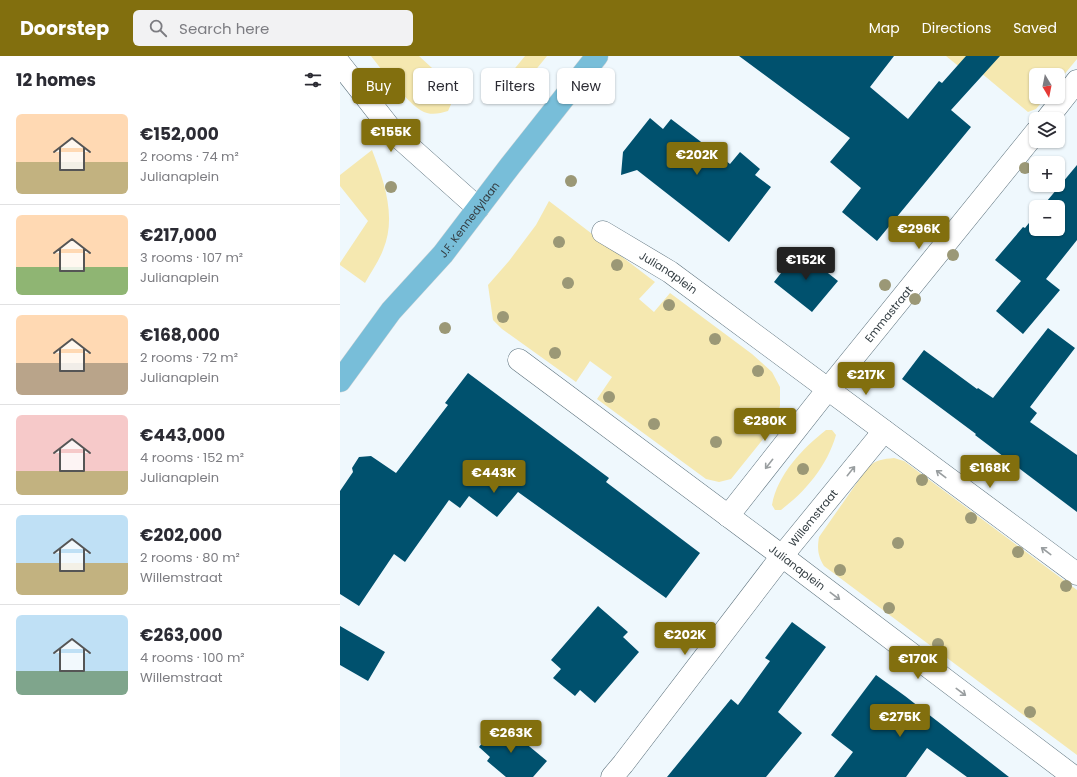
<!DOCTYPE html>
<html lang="en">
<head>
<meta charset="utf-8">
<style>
  :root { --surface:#fff; --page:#f2f2f3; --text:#2b2b33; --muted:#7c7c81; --line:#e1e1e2; --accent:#826f0e }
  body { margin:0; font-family:Poppins,sans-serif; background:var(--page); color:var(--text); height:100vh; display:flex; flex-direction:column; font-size:15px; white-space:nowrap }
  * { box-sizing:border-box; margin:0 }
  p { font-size:13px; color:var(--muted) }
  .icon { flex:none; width:22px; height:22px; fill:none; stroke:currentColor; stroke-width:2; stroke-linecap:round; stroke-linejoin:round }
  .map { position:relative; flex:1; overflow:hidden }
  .drawer { display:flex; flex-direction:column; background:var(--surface); width:340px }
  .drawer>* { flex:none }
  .hud { position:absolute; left:12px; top:12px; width:380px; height:36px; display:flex; gap:8px }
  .needle { width:26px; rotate:170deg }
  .buttons { position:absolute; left:689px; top:12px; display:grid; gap:8px }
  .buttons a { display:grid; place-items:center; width:36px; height:36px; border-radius:6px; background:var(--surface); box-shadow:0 1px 3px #0004; font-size:20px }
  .price { position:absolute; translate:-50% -34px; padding:0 9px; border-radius:4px; background:var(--accent); color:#fff; font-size:13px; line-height:26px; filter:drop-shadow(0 1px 2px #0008) }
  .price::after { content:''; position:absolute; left:50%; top:24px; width:12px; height:9px; margin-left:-6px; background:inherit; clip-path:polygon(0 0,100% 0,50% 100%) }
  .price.current { background:#222; color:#fff }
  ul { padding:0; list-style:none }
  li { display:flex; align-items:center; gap:12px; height:100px; padding:0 16px }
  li+li { border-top:1px solid var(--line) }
  li span { display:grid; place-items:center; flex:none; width:112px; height:80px; border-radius:6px; color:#555 }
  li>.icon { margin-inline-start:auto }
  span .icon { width:48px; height:48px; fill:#fffc; stroke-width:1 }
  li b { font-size:17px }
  h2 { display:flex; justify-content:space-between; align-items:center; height:48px; padding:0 16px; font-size:17px }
  .pill { padding:0 14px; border-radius:6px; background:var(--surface); box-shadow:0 1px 3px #0004; font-size:14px; line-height:36px }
  .pill.current { background:var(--accent); color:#fff }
  header { display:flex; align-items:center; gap:24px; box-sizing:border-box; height:56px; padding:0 20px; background:var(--accent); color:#fff }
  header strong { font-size:19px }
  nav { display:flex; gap:22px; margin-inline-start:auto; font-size:14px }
  .search { width:280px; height:36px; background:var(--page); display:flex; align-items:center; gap:10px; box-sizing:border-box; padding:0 14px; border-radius:6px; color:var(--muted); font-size:15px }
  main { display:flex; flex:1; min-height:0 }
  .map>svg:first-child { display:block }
  .green { fill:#f5e8b0 }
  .building { fill:#00516e }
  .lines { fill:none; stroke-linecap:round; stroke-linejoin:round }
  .minor-casing { stroke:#5c717c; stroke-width:23 }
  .major-casing { stroke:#d2d4d5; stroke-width:23 }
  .minor { stroke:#fff; stroke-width:22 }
  .major { stroke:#78bed9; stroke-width:22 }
  .tree { fill:#9b9876 }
  .oneway { stroke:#999ea0 }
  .labels { text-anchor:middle; stroke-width:4; stroke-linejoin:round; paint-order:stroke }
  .street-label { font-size:11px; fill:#333d42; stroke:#fff }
</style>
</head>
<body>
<header>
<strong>Doorstep</strong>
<div class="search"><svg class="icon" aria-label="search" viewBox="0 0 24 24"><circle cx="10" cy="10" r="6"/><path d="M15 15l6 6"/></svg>Search here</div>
<nav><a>Map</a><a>Directions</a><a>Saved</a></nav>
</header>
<main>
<section class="drawer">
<h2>12 homes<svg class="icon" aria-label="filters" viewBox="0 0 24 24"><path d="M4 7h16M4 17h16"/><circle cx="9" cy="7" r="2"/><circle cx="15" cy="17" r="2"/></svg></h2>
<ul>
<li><span style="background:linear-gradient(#ffd9b3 60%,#c2b280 0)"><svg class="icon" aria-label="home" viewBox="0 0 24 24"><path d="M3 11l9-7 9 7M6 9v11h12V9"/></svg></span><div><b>€152,000</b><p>2 rooms · 74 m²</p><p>Julianaplein</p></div></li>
<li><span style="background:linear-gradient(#ffd9b3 65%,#8fb573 0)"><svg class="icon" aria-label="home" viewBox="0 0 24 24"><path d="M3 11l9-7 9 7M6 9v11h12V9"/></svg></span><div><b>€217,000</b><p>3 rooms · 107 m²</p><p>Julianaplein</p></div></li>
<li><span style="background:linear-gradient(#ffd9b3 60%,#b9a48a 0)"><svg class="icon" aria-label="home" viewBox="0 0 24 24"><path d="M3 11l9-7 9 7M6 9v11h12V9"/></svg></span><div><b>€168,000</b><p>2 rooms · 72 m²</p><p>Julianaplein</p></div></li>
<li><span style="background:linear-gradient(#f6c9c9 70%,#c2b280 0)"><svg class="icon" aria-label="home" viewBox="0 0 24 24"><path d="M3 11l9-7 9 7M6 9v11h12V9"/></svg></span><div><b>€443,000</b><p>4 rooms · 152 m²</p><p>Julianaplein</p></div></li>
<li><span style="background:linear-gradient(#bfe0f5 60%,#c2b280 0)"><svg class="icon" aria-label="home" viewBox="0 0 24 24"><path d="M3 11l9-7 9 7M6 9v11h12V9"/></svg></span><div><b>€202,000</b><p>2 rooms · 80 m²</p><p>Willemstraat</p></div></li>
<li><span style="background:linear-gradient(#bfe0f5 70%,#7fa58c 0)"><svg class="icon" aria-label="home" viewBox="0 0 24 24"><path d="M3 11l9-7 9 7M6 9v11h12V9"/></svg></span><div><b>€263,000</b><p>4 rooms · 100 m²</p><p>Willemstraat</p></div></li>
</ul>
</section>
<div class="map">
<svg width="737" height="721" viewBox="0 0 737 721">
  <rect width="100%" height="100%" fill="#eff8fd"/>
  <!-- green -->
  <path class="green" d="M31 0H79L117 35 108 55C101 57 94 59 87 57 72 54 41 13 31 0Z
    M185 0H207L176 38 163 27Z
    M606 0H737V3L718 26V19H696V41H706L696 53 688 56 628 6 622 13Z
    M32 94C44 125 57 161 43 194 39 205 31 216 25 227L0 209V207L28 165 0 130V119Z
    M209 145 315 226 299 243 314 256 330 237 412 298 432 316 440 331V349L436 367 391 423 379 426 366 423 257 343 272 321 250 305 236 326 162 273 153 264 148 229 169 205 196 169Z
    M486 374H492L496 379C487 410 466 435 441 454H435L432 449C437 419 463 392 486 374Z
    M554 402 564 405 737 534V699L484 510C478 500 477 493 479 481L528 411C536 404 543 403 554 402Z"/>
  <!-- building -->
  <path class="building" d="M399 0H554L530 31 568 63 599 25 602 27 626 0H660L611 54 631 71 537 185 502 156 521 132 490 106 510 82Z
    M310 62 323 73 331 63 390 108 400 96 420 113 415 119 431 131 389 186 297 114 281 119 283 96Z
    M737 109V184L706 223 720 234 683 278 656 255 681 225 655 204 683 171 685 172 696 158V173H718V151H702Z
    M459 194 498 225 472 256 434 226Z
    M708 272 735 292 690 351 697 357 690 366 737 399V456L635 379 636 378 562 323 584 294 637 333 638 332 653 342Z
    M128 317 269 422 266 426 360 497 326 542 178 436 157 461 129 440 120 452 109 444 65 506 54 498 19 550 0 538V435L13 416 12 412 19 401 31 400 56 417 108 349 105 347Z
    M258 550 288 576 283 581 299 596 255 647 240 634 235 640 213 622 221 613 211 604Z
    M452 566 486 591 438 656 462 677 426 721H327L391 643 398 649 430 605 425 602Z
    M0 570 45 596 28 625 0 609Z
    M536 619 565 640 669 721H627L587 692 566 721H494L513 696 491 679Z
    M160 666 207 705 193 721H166L147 705 150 701 139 691Z"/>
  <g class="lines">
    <!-- minor casing -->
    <g class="minor-casing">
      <g id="minor">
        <path d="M0 8 54 77 138 152"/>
        <path d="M707 63 737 25"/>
        <path id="s1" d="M263 176 330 216 737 518"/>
        <path id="s2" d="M179 304 442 500 734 721"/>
        <path id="s3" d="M388 460 488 333 696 76"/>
        <path id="s4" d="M272 721 283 708 442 500 544 375"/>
      </g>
    </g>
    <!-- major casing -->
    <g class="major-casing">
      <g id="major">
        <path id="s5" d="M0 325 51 255 103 198 170 110 257 0"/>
      </g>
    </g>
    <!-- minor -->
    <use href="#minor" class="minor"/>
    <!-- major -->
    <use href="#major" class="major"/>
  </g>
  <!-- trees -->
  <g class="tree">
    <circle cx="685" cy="112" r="6"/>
    <circle cx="231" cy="125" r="6"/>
    <circle cx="51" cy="131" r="6"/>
    <circle cx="588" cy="176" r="6"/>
    <circle cx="219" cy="186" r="6"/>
    <circle cx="613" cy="199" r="6"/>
    <circle cx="277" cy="209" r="6"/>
    <circle cx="228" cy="227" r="6"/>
    <circle cx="545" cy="229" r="6"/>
    <circle cx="575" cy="243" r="6"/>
    <circle cx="329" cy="249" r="6"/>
    <circle cx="163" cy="261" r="6"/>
    <circle cx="105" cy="272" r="6"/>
    <circle cx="375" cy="283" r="6"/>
    <circle cx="215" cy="297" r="6"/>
    <circle cx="418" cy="315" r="6"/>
    <circle cx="269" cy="341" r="6"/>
    <circle cx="314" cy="368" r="6"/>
    <circle cx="376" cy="386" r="6"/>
    <circle cx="463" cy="413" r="6"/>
    <circle cx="582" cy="424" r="6"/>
    <circle cx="631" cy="462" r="6"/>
    <circle cx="558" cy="487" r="6"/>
    <circle cx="678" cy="496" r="6"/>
    <circle cx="500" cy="514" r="6"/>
    <circle cx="726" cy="530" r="6"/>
    <circle cx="549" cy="552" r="6"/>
    <circle cx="598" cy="588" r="6"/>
    <circle cx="690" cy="656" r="6"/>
  </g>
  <!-- one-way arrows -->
  <defs><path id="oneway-shaft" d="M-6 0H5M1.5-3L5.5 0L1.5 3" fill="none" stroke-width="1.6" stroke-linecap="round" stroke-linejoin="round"/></defs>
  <g class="oneway">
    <use href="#oneway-shaft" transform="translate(429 408) rotate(128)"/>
    <use href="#oneway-shaft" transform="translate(511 415) rotate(-51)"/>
    <use href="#oneway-shaft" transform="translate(601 418) rotate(-143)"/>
    <use href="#oneway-shaft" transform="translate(706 495) rotate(-143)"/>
    <use href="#oneway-shaft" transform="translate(495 540) rotate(37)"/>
    <use href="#oneway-shaft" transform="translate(621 636) rotate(37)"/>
  </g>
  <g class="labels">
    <!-- street labels -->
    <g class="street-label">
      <text dy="4" stroke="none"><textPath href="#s5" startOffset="207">J.F. Kennedylaan</textPath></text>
      <text dy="4" stroke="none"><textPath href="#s1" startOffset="77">Julianaplein</textPath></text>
      <text dy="4" stroke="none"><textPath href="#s3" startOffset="258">Emmastraat</textPath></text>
      <text dy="4" stroke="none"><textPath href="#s4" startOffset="328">Willemstraat</textPath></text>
      <text dy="4" stroke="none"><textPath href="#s2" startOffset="347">Julianaplein</textPath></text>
    </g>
  </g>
</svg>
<div class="buttons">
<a><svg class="needle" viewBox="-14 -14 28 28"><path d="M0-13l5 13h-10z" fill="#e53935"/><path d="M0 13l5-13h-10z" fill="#7c7c81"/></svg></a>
<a><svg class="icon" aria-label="layers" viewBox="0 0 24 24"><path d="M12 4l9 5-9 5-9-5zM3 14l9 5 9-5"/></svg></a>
<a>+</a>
<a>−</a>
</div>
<b class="price" style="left:51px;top:97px">€155K</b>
<b class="price" style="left:357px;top:120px">€202K</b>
<b class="price" style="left:579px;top:194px">€296K</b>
<b class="price current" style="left:466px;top:225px">€152K</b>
<b class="price" style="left:526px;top:340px">€217K</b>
<b class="price" style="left:425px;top:386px">€280K</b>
<b class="price" style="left:650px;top:433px">€168K</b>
<b class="price" style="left:154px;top:438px">€443K</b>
<b class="price" style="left:345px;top:600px">€202K</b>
<b class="price" style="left:578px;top:624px">€170K</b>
<b class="price" style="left:560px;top:682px">€275K</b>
<b class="price" style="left:171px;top:698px">€263K</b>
<div class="hud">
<a class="pill current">Buy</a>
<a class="pill">Rent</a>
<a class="pill">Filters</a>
<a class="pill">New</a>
</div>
</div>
</main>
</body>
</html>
